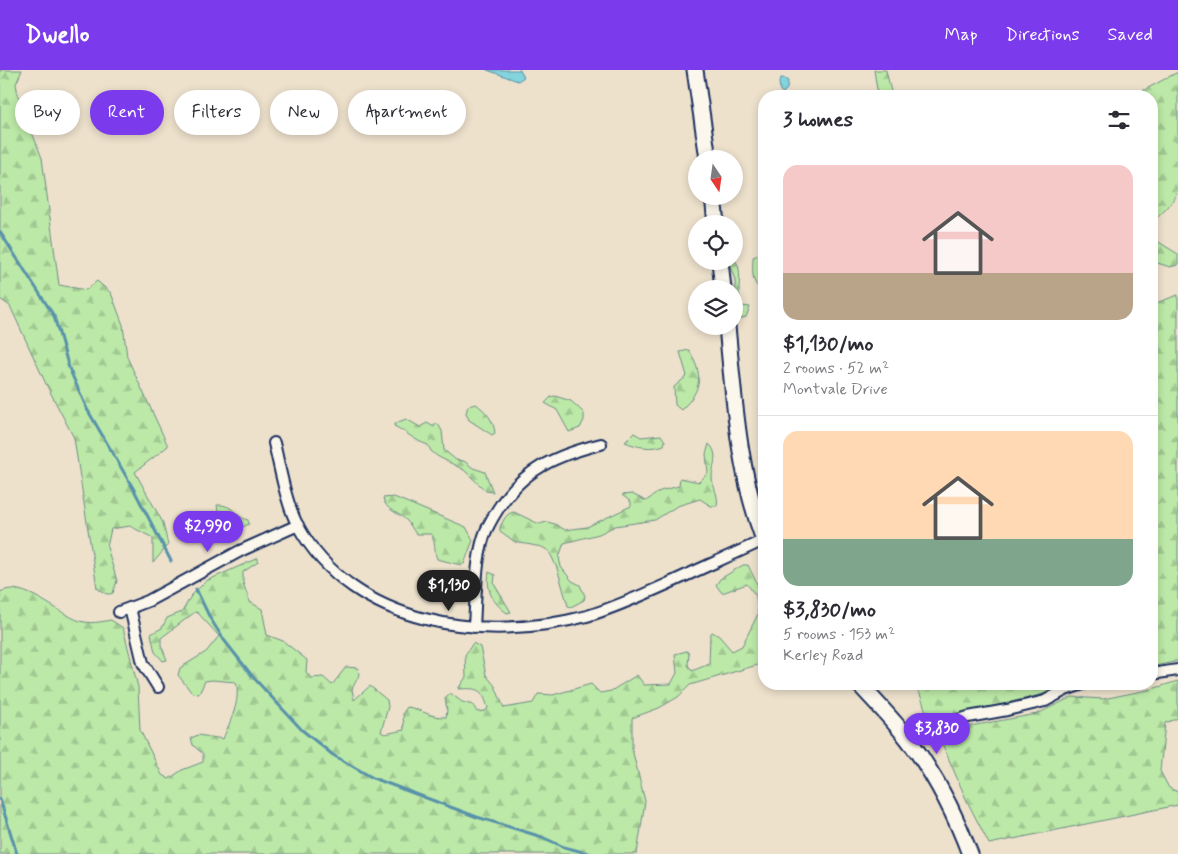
<!DOCTYPE html>
<html lang="en">
<head>
<meta charset="utf-8">
<style>
  :root { --surface:#fff; --page:#f2f2f3; --text:#2b2b33; --muted:#7c7c81; --line:#e1e1e2; --accent:#7c3aed }
  body { margin:0; font-family:Mynerve,sans-serif; background:var(--page); color:var(--text); height:100vh; display:flex; flex-direction:column; font-size:19px; white-space:nowrap }
  * { box-sizing:border-box; margin:0 }
  p { font-size:16px; color:var(--muted) }
  .icon { flex:none; width:28px; height:28px; fill:none; stroke:currentColor; stroke-width:2; stroke-linecap:round; stroke-linejoin:round }
  .map { position:relative; flex:1; overflow:hidden }
  .side { position:absolute; left:758px; top:20px; width:400px; height:600px; display:flex; flex-direction:column; background:var(--surface); border-radius:20px; box-shadow:0 2px 8px #0003 }
  .side>* { flex:none }
  .hud { position:absolute; left:15px; top:20px; width:475px; height:45px; display:flex; gap:10px }
  .needle { width:32px; rotate:167deg }
  .fabs { position:absolute; left:688px; top:80px; display:grid; gap:10px }
  .fabs a { display:grid; place-items:center; width:55px; height:55px; border-radius:50%; background:var(--surface); box-shadow:0 2px 8px #0003; font-size:25px }
  .price { position:absolute; translate:-50% -42px; padding:0 11px; border-radius:18px; background:var(--accent); color:#fff; font-size:16px; line-height:32px; filter:drop-shadow(0 1px 2px #0008) }
  .price::after { content:''; position:absolute; left:50%; top:30px; width:15px; height:11px; margin-left:-8px; background:inherit; clip-path:polygon(0 0,100% 0,50% 100%) }
  .price.selected { background:#222; color:#fff }
  ul { padding:0; list-style:none }
  li { display:grid; align-content:center; gap:10px; height:265px; padding:0 25px }
  li+li { border-top:1px solid var(--line) }
  li span { display:grid; place-items:center; height:155px; border-radius:15px; color:#555 }
  li>.icon { margin-inline-start:auto }
  span .icon { width:90px; height:90px; fill:#fffc; stroke-width:1 }
  li b { font-size:21px }
  h2 { display:flex; justify-content:space-between; align-items:center; height:60px; padding:0 25px; font-size:21px }
  .chip { padding:0 18px; border-radius:22px; background:var(--surface); box-shadow:0 2px 8px #0003; font-size:18px; line-height:45px }
  .chip.selected { background:var(--accent); color:#fff }
  header { display:flex; align-items:center; gap:30px; box-sizing:border-box; height:70px; padding:0 25px; background:var(--accent); color:#fff }
  header strong { font-size:24px }
  nav { display:flex; gap:28px; margin-inline-start:auto; font-size:18px }
  .map>svg:first-child { display:block }
  .forest { fill:url(#forest-firs); stroke:#6c8c82 }
  .water { fill:url(#water-ripples); stroke:#5992aa }
  .lines { fill:none; stroke-linecap:round; stroke-linejoin:round }
  .stream { stroke:#5992aa; stroke-width:3 }
  .street-casing { stroke:#1b2f5e; stroke-width:14 }
  .secondary-casing { stroke:#1b2f5e; stroke-width:19 }
  .street { stroke:#fbf7ec; stroke-width:10 }
  .secondary { stroke:#fbf7ec; stroke-width:15 }
</style>
</head>
<body>
<header>
<strong>Dwello</strong>
<nav><a>Map</a><a>Directions</a><a>Saved</a></nav>
</header>
<div class="map">
<svg width="1178" height="784" viewBox="0 0 1178 784">
  <defs>
    <pattern id="forest-firs" width="22" height="20" patternUnits="userSpaceOnUse" patternTransform="scale(1.25)"><rect width="22" height="20" fill="#bce9a7"/><path d="M5 1l3.5 6h-7zM16 11l3.5 6h-7z" fill="#a1c892"/></pattern>
    <pattern id="water-ripples" width="26" height="14" patternUnits="userSpaceOnUse" patternTransform="scale(1.25)"><rect width="26" height="14" fill="#83d4dd"/><path d="M2 4q2-2 4 0t4 0M15 11q2-2 4 0t4 0" fill="none" stroke="#71b6c0"/></pattern>
  </defs>
  <rect width="100%" height="100%" fill="#ede1cc"/>
  <filter id="ink" filterUnits="userSpaceOnUse"><feTurbulence type="fractalNoise" baseFrequency=".02" numOctaves="2"/><feDisplacementMap in="SourceGraphic" scale="10" xChannelSelector="R" yChannelSelector="G"/><feConvolveMatrix kernelMatrix="1 2 1 2 8 2 1 2 1" color-interpolation-filters="sRGB"/></filter>
  <g filter="url(#ink)">
    <!-- forest -->
    <path class="forest" d="M0 0H22L16 14 19 29 42 88 59 215 86 220 97 211 111 223 123 255 127 287 168 376 135 402 163 453 168 475 153 493V468L130 456 111 459 107 477 117 511 113 523C106 526 103 522 97 518L74 368 46 314 10 236 0 229Z
      M874 0H886L892 26H878Z
      M1178 2V119C1176 124 1174 129 1171 133 1158 151 1149 145 1157 171L1178 184V195L1170 197 1151 191V26H1133Z
      M764 183V221H763C750 213 753 201 753 187Z
      M734 189C742 197 739 210 739 220 739 225 741 231 742 236L750 237 746 247 736 250 735 210 729 193V191H734Z
      M1178 225V591L1151 597V226L1156 233Z
      M689 280C703 305 703 319 681 340L675 335 674 317 687 306 680 282Z
      M555 326 571 331 584 343V350L580 358 569 362 557 340 545 333 551 327Z
      M476 334C486 341 494 351 495 363L492 365 469 350 466 343 468 336Z
      M406 349 420 357 427 353 434 357V354H438L442 361 444 380 456 390 464 391 473 398 485 402 493 422 486 421 464 400 437 386 431 381 428 375C413 370 407 362 394 356L396 353Z
      M634 363 641 367 661 365 665 371 664 375C651 380 637 377 625 372Z
      M709 374C720 384 712 396 712 408 713 418 719 425 717 436H711L700 429 677 436 655 450 615 456 599 464 564 473 559 487 561 497 572 511 580 515 585 526 584 530 571 537 568 536 557 498 549 481 542 477 515 472 500 461V457C503 451 506 443 514 442L539 454 547 452 555 454 565 460 587 457 631 436V432L622 425 632 424 646 431 660 421 679 416 680 408 699 412 708 403 706 384Z
      M394 427 466 457 473 470 464 494 461 495 437 489C434 481 436 473 431 464H416C413 460 410 454 406 450 398 442 386 441 383 428Z
      M217 435C235 434 234 447 248 450L249 454 228 464C219 458 219 445 217 435Z
      M258 488V492L243 502V513L250 532 262 539 267 565 283 571 307 590 306 602 311 608 323 607 332 615 346 597 358 598 359 605 352 619 354 630 370 616 387 630 388 637 381 662 385 664 404 660 403 643 407 637C422 639 430 648 446 647L447 640 445 628 450 623 462 632 473 635 477 642 485 641 488 638C482 618 478 618 458 619L466 607 465 585 473 573 480 577 486 605 495 616 504 638 533 633 538 624 553 625 591 614 600 623 611 621 637 605 644 615 671 614 677 603 675 584 687 581 689 584 688 595 692 601 709 594 710 565 712 562 719 566 732 581 742 576 758 544 756 526 747 514 722 523 716 515 720 509 743 495H748L764 528V593L690 615 678 627 659 638 632 648V679L645 731 637 784H0V522C23 509 58 544 80 551 91 554 100 552 111 550L123 558 138 617 140 660 162 705 169 709 182 700 203 692V684L193 675 191 668 198 665 223 669C230 651 241 632 236 612L212 610 205 611 199 624 192 623 178 605 180 598 206 582 219 566 198 543 195 542 161 568V575L167 590 163 591 155 582 151 564 162 558 167 548 182 542 191 526 206 511Z
      M489 502 495 505 494 514 511 542 507 543C492 532 486 521 489 502Z
      M1178 611V648L1165 653 1160 701 1169 718 1178 722V735L989 774 967 731 937 662 1037 644 1072 627 1103 629 1152 619Z
      M913 614H1057L1048 623 957 645H927L920 624Z"/>
    <!-- water -->
    <path class="water" d="M487 0H520L524 7 518 11Z
      M781 8H783L788 11 787 19 783 23 780 21 779 12Z"/>
    <g class="lines">
      <!-- stream -->
      <path class="stream" d="M0 162 54 246 69 298 87 339 133 418 171 491
        M196 519 210 548 224 570 253 607 302 660 333 685 373 708 477 747 542 767 564 777 591 784
        M0 729 17 784"/>
      <!-- street casing -->
      <g class="street-casing">
        <path id="street" d="M274 373C280 398 286 434 298 456 354 557 485 573 587 546 617 537 645 524 674 511 704 497 734 484 764 470
          M130 538 143 593 158 617
          M119 542 148 531 240 481 298 455
          M474 557C476 527 475 494 484 466 487 457 493 447 498 439 523 399 557 385 601 374
          M1151 604 1178 600
          M908 669 925 660 968 647 1007 640 1045 631 1065 620 1083 614"/>
      </g>
      <!-- secondary casing -->
      <g class="secondary-casing">
        <path id="secondary" d="M695 0 708 89
          M713 126 716 154
          M720 191 723 219
          M727 256C734 329 738 401 764 470
          M859 614C876 632 893 650 908 669 934 703 955 744 970 784"/>
      </g>
      <!-- street -->
      <use href="#street" class="street"/>
      <!-- secondary -->
      <use href="#secondary" class="secondary"/>
    </g>
  </g>
</svg>
<div class="fabs">
<a><svg class="needle" viewBox="-14 -14 28 28"><path d="M0-13l5 13h-10z" fill="#e53935"/><path d="M0 13l5-13h-10z" fill="#7c7c81"/></svg></a>
<a><svg class="icon" aria-label="locate" viewBox="0 0 24 24"><circle cx="12" cy="12" r="6"/><path d="M12 2v4M12 18v4M2 12h4M18 12h4"/></svg></a>
<a><svg class="icon" aria-label="layers" viewBox="0 0 24 24"><path d="M12 4l9 5-9 5-9-5zM3 14l9 5 9-5"/></svg></a>
</div>
<b class="price" style="left:208px;top:483px">$2,990</b>
<b class="price selected" style="left:449px;top:542px">$1,130</b>
<b class="price" style="left:937px;top:685px">$3,830</b>
<div class="hud">
<a class="chip">Buy</a>
<a class="chip selected">Rent</a>
<a class="chip">Filters</a>
<a class="chip">New</a>
<a class="chip">Apartment</a>
</div>
<section class="side">
<h2>3 homes<svg class="icon" aria-label="filters" viewBox="0 0 24 24"><path d="M4 7h16M4 17h16"/><circle cx="9" cy="7" r="2"/><circle cx="15" cy="17" r="2"/></svg></h2>
<ul>
<li><span style="background:linear-gradient(#f6c9c9 70%,#b9a48a 0)"><svg class="icon" aria-label="home" viewBox="0 0 24 24"><path d="M3 11l9-7 9 7M6 9v11h12V9"/></svg></span><div><b>$1,130/mo</b><p>2 rooms · 52 m²</p><p>Montvale Drive</p></div></li>
<li><span style="background:linear-gradient(#ffd9b3 70%,#7fa58c 0)"><svg class="icon" aria-label="home" viewBox="0 0 24 24"><path d="M3 11l9-7 9 7M6 9v11h12V9"/></svg></span><div><b>$3,830/mo</b><p>5 rooms · 153 m²</p><p>Kerley Road</p></div></li>
</ul>
</section>
</div>
</body>
</html>
